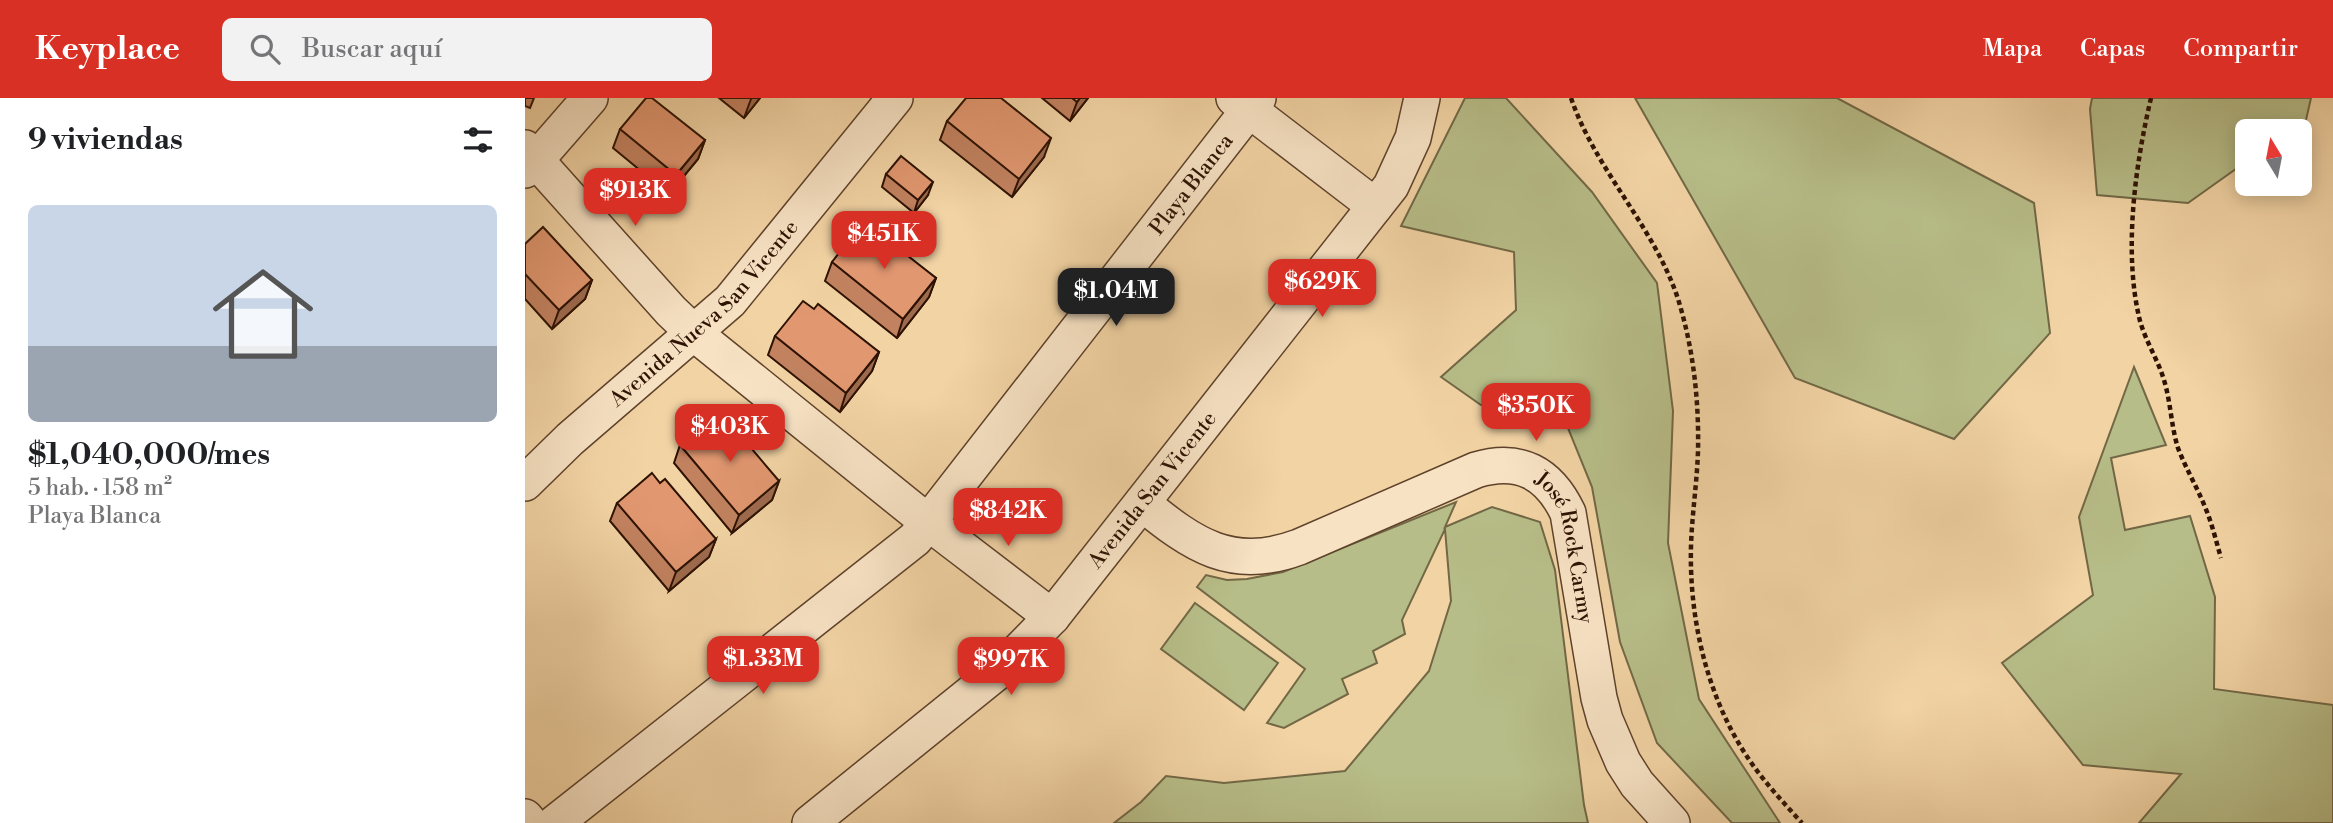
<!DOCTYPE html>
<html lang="es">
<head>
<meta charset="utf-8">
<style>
  :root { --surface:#fff; --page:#f2f2f2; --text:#202124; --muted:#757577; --accent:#d93025 }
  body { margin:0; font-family:"Libre Bodoni",serif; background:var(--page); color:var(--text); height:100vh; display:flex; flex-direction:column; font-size:26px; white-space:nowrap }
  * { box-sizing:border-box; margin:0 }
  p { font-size:23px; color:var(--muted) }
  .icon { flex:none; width:38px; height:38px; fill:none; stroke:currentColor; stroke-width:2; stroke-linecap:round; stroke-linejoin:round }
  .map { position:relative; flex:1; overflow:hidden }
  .side { display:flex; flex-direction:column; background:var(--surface); width:525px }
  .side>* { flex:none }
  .needle { width:46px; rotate:350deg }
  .buttons { position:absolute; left:1710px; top:21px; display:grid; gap:14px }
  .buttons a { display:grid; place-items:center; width:77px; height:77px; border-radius:10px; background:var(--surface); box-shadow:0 4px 18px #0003; font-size:35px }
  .price { position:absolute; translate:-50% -60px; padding:0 16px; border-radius:14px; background:var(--accent); color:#fff; font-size:23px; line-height:46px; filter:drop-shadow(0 2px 4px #0008) }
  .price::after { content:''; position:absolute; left:50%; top:42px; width:21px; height:16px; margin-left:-10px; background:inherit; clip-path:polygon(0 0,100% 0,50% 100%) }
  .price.current { background:#222; color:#fff }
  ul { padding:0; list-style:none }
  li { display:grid; align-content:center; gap:14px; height:371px; padding:0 28px }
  li span { display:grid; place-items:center; height:217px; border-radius:10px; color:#555 }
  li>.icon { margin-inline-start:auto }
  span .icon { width:126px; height:126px; fill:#fffc; stroke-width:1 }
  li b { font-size:30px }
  h2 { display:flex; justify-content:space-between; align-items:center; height:84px; padding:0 28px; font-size:30px }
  header { display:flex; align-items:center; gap:42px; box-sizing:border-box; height:98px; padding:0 35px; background:var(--accent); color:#fff }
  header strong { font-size:33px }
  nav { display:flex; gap:38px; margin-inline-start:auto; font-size:24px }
  .search { width:490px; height:63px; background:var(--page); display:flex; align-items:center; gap:18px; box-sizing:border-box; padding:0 24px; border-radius:10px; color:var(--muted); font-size:26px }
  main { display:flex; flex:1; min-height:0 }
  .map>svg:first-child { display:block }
  .green { fill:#b7bd88; stroke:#726846; stroke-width:2 }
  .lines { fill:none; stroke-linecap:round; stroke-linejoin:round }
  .minor-casing { stroke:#5e422b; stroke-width:38 }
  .path { stroke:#2d1203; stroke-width:4.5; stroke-dasharray:5 3.5; stroke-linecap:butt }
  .minor { stroke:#f7e2c4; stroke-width:35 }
  .wall { fill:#c28260; stroke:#2d1203; stroke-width:2 }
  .shaded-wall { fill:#9e6a4e; stroke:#2d1203; stroke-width:2 }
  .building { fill:#e19770; stroke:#2d1203; stroke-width:2 }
  .labels { text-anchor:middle; stroke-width:5; stroke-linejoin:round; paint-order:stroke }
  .street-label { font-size:21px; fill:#2d1203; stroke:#f7e2c4 }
</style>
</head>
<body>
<header>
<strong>Keyplace</strong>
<div class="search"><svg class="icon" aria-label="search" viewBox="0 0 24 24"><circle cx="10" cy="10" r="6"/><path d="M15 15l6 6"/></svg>Buscar aquí</div>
<nav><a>Mapa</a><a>Capas</a><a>Compartir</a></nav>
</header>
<main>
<section class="side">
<h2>9 viviendas<svg class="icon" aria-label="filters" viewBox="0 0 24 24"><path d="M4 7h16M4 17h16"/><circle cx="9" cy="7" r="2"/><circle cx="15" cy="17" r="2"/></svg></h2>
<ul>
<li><span style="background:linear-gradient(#c9d6e8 65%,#9aa5b1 0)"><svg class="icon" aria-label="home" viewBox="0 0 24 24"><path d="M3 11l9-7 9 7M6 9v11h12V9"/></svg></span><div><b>$1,040,000/mes</b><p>5 hab. · 158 m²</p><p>Playa Blanca</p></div></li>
</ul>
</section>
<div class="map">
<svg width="1808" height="725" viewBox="0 0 1808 725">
  <rect width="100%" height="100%" fill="#f2d3a4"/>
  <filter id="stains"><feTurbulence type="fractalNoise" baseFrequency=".00286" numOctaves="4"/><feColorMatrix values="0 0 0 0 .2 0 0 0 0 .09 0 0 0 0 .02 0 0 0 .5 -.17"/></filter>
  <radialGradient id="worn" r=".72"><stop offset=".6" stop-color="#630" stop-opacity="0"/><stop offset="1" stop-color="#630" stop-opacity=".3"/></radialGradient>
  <!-- green -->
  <path class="green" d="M940 0H981L1067 94 1132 185 1148 313 1143 445 1174 601 1255 725H1207L1132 645 1095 544 1067 389 1043 330 1010 303 956 307 916 279 991 212 989 154 876 128Z
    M1110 0H1312L1509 105 1525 235 1429 341 1270 280Z
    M1567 0H1786L1781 22 1765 33H1722V63L1663 105 1572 97 1565 11Z
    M1609 269 1641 347 1586 360 1600 432 1665 418 1690 499 1689 591 1808 607V725H1614L1656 676 1558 667 1477 565 1568 497 1554 419Z
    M931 404 920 429 967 409 1015 424 1030 472 1059 707 1063 725H589L616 704 641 678 699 685 820 673 904 573 926 503 920 431 877 522 880 536 848 553 852 565 817 581 823 596 759 630 742 625 780 571 672 489 681 477 702 482 722 481 758 474Z
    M670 505 753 565 719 612 636 551Z"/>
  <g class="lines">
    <!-- minor casing -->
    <g class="minor-casing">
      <g id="minor">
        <path d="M709 0 850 108"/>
        <path d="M0 50 146 213 170 236 404 425 527 519"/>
        <path d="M0 72 11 62 65 0"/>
        <path id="s1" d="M0 385 45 341 205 203 370 0"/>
        <path id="s2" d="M617 405C668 447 707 474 774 449L951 372C995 359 1024 375 1043 415L1074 600 1080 622 1098 664 1112 686 1147 725"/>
        <path d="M0 719 5 725"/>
        <path id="s3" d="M30 725 390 441 733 0"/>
        <path id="s4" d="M285 725 476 571 527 519 866 88 888 40 897 0"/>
      </g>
    </g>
    <!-- path -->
    <path class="path" d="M1046 0C1072 76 1135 134 1156 211 1169 257 1174 305 1173 353 1172 385 1167 416 1166 448 1164 521 1182 599 1223 660 1239 684 1258 704 1277 725
      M1626 0C1610 68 1598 155 1615 223 1621 244 1633 262 1639 282 1646 305 1646 328 1653 350 1661 371 1672 389 1680 409 1687 425 1691 443 1696 460"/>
    <!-- minor -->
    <use href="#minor" class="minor"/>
  </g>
  <!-- wall -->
  <path class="wall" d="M0 0H9L5 10 0 8Z
    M194 0H235L219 20Z
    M517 0H563L545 23Z
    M422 23 519 59 487 99 415 42Z
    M95 31 180 42 173 61 144 96 88 50Z
    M361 76 403 97 389 115 357 89Z
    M346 137 411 180 404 199 372 240 300 183 307 164Z
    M0 146 67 182 60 201 27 231 0 201Z
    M289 211 354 254 347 273 315 314 243 257 250 238Z
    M199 328 254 383 247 402 207 435 149 365 155 347Z
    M135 385 191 441 184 459 144 493 85 423 92 405Z"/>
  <!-- shaded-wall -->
  <path class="shaded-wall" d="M227 0H235L219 20 226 1Z
    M555 0H563L545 23 552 4Z
    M526 40 519 59 487 99 494 81Z
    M180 42 173 61 144 96 151 77Z
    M408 84 403 97 389 115 393 102Z
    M411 180 404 199 372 240 378 221Z
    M67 182 60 201 27 231 34 212Z
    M354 254 347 273 315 314 321 295Z
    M254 383 247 402 207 435 214 417Z
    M191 441 184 459 144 493 151 474Z"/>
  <!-- building -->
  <path class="building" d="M121 0H127L180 42 151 77 95 31Z
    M441 0H476L526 40 494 81 422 23Z
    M547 0H555L552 4Z
    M376 58 408 84 393 102 361 76Z
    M335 128 346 137 350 132 411 180 378 221 307 164Z
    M18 129 67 182 34 212 0 176V146Z
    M278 203 289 211 293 206 354 254 321 295 250 238Z
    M190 317 199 328 204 324 254 383 214 417 155 347Z
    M127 375 135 385 140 381 191 441 151 474 92 405Z"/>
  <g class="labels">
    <!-- street labels -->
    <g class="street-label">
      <text dy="7" stroke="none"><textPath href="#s3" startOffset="908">Playa Blanca</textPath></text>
      <text dy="7" stroke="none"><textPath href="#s1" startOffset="247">Avenida Nueva San Vicente</textPath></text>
      <text dy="7" stroke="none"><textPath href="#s4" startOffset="480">Avenida San Vicente</textPath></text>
      <text dy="7" stroke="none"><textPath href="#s2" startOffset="511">José Rock Carmy</textPath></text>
    </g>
  </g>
  <rect width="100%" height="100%" filter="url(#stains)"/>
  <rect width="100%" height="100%" fill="url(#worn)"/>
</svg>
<div class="buttons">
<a><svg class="needle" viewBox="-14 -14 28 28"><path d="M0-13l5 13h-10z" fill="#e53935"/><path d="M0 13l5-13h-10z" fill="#757577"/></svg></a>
</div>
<b class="price" style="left:110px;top:130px">$913K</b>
<b class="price" style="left:359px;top:173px">$451K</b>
<b class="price" style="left:797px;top:221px">$629K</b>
<b class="price current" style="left:591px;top:230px">$1.04M</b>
<b class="price" style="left:1011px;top:345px">$350K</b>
<b class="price" style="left:205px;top:366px">$403K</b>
<b class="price" style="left:483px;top:450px">$842K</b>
<b class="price" style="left:238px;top:598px">$1.33M</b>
<b class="price" style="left:486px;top:599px">$997K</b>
</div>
</main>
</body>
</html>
